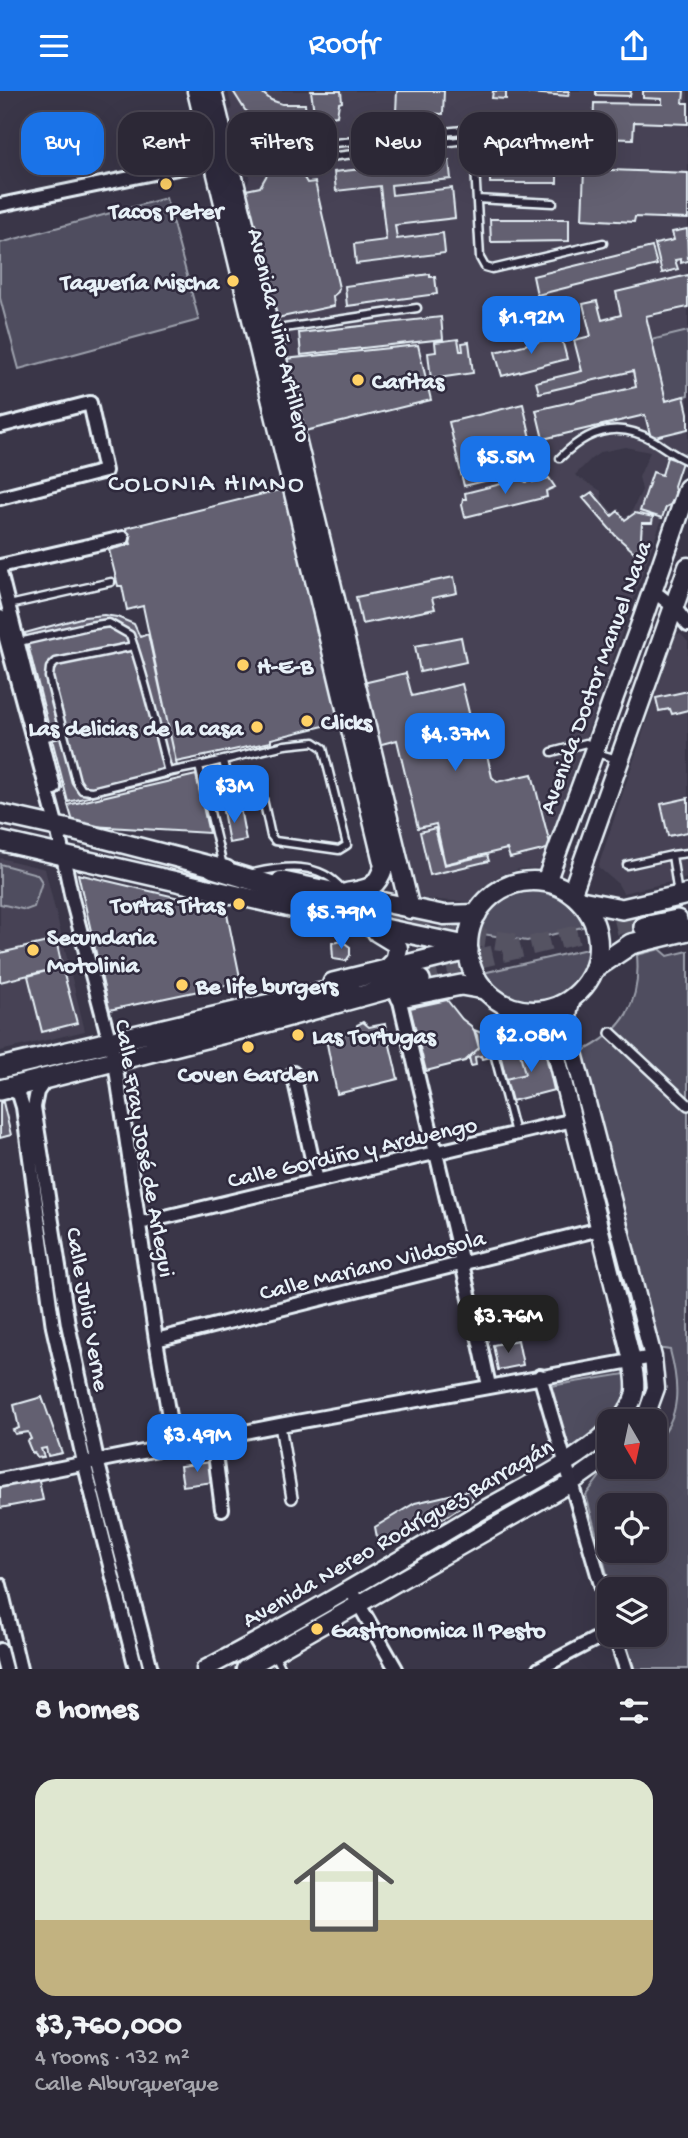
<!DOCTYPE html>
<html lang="en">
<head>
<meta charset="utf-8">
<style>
  :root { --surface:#2c2836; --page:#34303e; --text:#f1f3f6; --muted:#a6a6ad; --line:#484451; --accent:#1a73e8 }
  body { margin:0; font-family:"Gochi Hand",sans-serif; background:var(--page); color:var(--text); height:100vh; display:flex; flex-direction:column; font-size:26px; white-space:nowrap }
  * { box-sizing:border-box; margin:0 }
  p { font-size:23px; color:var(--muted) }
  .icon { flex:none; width:38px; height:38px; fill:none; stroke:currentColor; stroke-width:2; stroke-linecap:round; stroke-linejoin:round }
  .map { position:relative; height:1578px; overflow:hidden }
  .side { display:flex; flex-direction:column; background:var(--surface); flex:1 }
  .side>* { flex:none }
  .guide { position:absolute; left:21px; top:21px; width:648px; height:63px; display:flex; gap:14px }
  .needle { width:46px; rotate:171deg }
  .tools { position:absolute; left:597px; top:1318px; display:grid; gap:14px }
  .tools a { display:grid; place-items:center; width:70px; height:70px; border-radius:14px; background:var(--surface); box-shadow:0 7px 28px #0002,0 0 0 2px var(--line); font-size:35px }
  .price { position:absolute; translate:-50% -60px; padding:0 16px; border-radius:14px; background:var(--accent); color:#fff; font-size:23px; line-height:46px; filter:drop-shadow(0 2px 4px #0008) }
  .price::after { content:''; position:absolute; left:50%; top:42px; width:21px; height:16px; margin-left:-10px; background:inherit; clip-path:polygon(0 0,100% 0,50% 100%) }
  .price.selected { background:#222; color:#fff }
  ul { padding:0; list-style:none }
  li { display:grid; align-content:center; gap:14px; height:371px; padding:0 35px }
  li+li { border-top:2px solid var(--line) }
  li span { display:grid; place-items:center; height:217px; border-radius:21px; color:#555 }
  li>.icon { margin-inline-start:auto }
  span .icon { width:126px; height:126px; fill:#fffc; stroke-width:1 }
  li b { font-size:30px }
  h2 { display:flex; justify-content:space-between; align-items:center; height:84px; padding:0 35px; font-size:30px }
  .chip { padding:0 24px; border-radius:21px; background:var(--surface); box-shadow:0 7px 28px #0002,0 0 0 2px var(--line); font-size:24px; line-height:63px }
  .chip.selected { background:var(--accent); color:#fff }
  header { display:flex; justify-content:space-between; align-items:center; height:91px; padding:0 35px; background:var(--accent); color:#fff; font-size:32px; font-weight:600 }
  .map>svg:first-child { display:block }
  .built { fill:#464354; fill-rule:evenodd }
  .green { fill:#504e5f; stroke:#9ca0ac; stroke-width:2; fill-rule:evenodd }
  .building { fill:#636171; stroke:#e8f1f8; stroke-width:2 }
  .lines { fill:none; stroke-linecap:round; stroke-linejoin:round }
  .primary-tunnel { stroke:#545262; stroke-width:19; stroke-dasharray:19 10; stroke-linecap:butt }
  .service-casing { stroke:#e8f1f8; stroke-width:11 }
  .pedestrian-casing { stroke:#e8f1f8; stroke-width:14 }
  .minor-casing { stroke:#e8f1f8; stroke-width:18 }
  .tertiary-casing { stroke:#e8f1f8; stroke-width:21 }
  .secondary-casing { stroke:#e8f1f8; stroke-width:23 }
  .primary-casing { stroke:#e8f1f8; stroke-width:24 }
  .service { stroke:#2f2a3d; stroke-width:6 }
  .pedestrian { stroke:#2f2a3d; stroke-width:9 }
  .minor { stroke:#2f2a3d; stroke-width:12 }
  .tertiary { stroke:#2f2a3d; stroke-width:16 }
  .secondary { stroke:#2f2a3d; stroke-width:18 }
  .primary { stroke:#2f2a3d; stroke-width:19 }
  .poi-dot { fill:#ffd166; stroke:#2f2a3d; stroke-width:2.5 }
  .labels { text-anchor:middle; stroke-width:5; stroke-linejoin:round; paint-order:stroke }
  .poi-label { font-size:24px; font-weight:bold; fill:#e8f1f8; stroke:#2f2a3d; text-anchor:start }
  .street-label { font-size:24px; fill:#e8f1f8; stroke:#2f2a3d }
  .neighbourhood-label { font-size:26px; letter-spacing:2px; fill:#e8f1f8; stroke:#2f2a3d }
</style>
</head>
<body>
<header><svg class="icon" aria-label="menu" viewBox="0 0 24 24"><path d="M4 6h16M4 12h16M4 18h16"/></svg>Roofr<svg class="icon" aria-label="share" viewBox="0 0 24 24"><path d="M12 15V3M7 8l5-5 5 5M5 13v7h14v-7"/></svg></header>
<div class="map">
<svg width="688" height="1578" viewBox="0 0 688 1578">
  <rect width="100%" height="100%" fill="#3a3648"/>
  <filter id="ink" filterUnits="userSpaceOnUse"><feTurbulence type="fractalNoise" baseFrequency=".0143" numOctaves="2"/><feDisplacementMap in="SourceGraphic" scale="14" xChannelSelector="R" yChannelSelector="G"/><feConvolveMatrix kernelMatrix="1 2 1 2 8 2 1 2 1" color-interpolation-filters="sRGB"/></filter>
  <g filter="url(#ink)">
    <!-- built -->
    <path class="built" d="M228 0H688V354L674 395 676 405 674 410 666 416 540 777 519 778 499 785 482 797 472 811 419 808 301 341 430 309 418 254 285 268 246 99 250 85 246 61 236 57 229 20 232 18ZM625 356 650 361 639 386 642 399 630 424 625 425 614 423 602 409 601 400 575 384 591 368 601 361Z
      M676 543H681L688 551V787L623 802 618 793 598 776Z
      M0 767 45 778 85 940 0 960Z"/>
    <!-- green -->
    <path class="green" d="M166 107 199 229 19 278 0 207V152Z
      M688 240V304L666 310 651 249Z
      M0 773 37 783 42 791 34 816 26 819 0 813Z
      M526 797C551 798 582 806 586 835L527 850 476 842C486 815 499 805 526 797Z
      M591 857C593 868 587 877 581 886 577 892 573 900 567 903 538 924 499 911 483 882Z
      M660 858 668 865 688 860V1578H632L623 1544H654V1498H611L586 1404 609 1373V1376H654L655 1352C682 1326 679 1293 670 1259L657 1257 579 962C624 941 641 912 637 864ZM609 1414H654V1460H609Z
      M631 1282 626 1310 602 1334 567 1360 550 1295Z"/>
    <!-- building -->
    <path class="building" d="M233 0H260L271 9 282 13H305L306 26 299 27 300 37H279L261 31 245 19Z
      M311 0H341L342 11 339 12 337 25 315 28Z
      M397 0H444L443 23 396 21Z
      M493 0H506V8L492 7Z
      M529 0H569L568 5 529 2Z
      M596 0H631L630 5 596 4Z
      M643 0H684L683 12H688V33L634 31 633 48 593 47 594 12 662 13V8L643 7Z
      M255 64 257 73 248 74 246 65Z
      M449 69 451 88 391 94 392 104 452 97 455 127 395 134 397 148 443 142 445 162 356 173 354 153 386 149 380 95 336 100 334 81Z
      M490 69H557V92H490Z
      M284 77H294L300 80 307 92 315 91 339 197 338 201 333 205 334 215 277 227 246 99 260 96 268 82Z
      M584 78 688 82V128L635 126 634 131 582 128Z
      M490 128H569V150L491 151Z
      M687 138 688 170 681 172V168L675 169 678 178 662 182 655 153 674 149 672 141Z
      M652 156 657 174 537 204 533 185Z
      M430 183V186H435L437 203 347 215 345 195Z
      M688 184V216L646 225 666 310 684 305 688 322V338L651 347 645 324 543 348 536 319 636 296 633 280 539 302 536 291 582 280 574 249 591 245 583 213 597 210 602 229 621 224 616 201Z
      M524 207 526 216 540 213 544 233 492 245 485 216Z
      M441 226 443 248 301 264 299 242Z
      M561 245 567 268 502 285 495 261Z
      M458 248 460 260H463L462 252 469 251 473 282 431 288 428 262 436 261 435 251Z
      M418 254 431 309 301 341 285 268Z
      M523 313 538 377 464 395 449 331Z
      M667 366 682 371 674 395 676 405 670 414 666 416 662 427 640 420 653 381 662 384Z
      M549 387 555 396 546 400 547 406 465 426 462 414 463 408H466L465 402 521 388 526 391 533 389V391Z
      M287 397 344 630 271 648V651L176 671 143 515 127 519 122 495H118L109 459 131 453 126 437Z
      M592 401 612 425 618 420 625 429 635 422 653 426 652 432H642L640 460 634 461 615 444 583 407Z
      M454 486 457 502 432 507 435 518 362 533 356 506Z
      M104 524 117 526 134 533 140 546 148 543 179 684 68 711 25 542 84 526Z
      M461 546 466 571 420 581 415 555Z
      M406 582 412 605 462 593 472 634 480 632 492 686 497 691 532 683 551 757 510 767 507 758 445 773 436 733 418 737 397 649 378 654 363 592Z
      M688 600V619L672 623 670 618 659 620 656 607Z
      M196 684 209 742 74 734 68 714Z
      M688 707V741L668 745 661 713Z
      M240 717 246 749 229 752 223 720Z
      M435 737 444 774 487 764 489 770 430 784 420 741Z
      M78 783 226 818 241 891 109 919Z
      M56 849 62 876 0 891V862Z
      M342 850 350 856V864L346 870 333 868 332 852Z
      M62 876 77 932 42 941 28 885Z
      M447 909 462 928 471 935 477 944 479 957 465 970 426 980 410 917Z
      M363 931 369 936 385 933 398 988 337 1003 326 948 357 939V934Z
      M474 939 506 951 498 954 501 964 482 968 481 965 475 966 476 974 471 975 469 966 479 957Z
      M506 951 518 954 525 983 506 988 498 954Z
      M538 952 544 956 554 999 512 1010 506 988 525 983 518 954Z
      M3 1011 11 1044 0 1047V1012Z
      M518 1249 523 1274 498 1279 493 1254Z
      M42 1306 62 1362 48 1365 46 1357 41 1358 44 1366 37 1367 34 1361 32 1362 27 1350 31 1348 28 1341 15 1343 13 1339 19 1337 14 1314Z
      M211 1371 214 1391 183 1395 180 1375Z
      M38 1385 43 1409 0 1417V1393Z
      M471 1399 473 1408 443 1428 437 1420 379 1457 375 1436 415 1412Z"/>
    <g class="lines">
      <!-- primary-tunnel -->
      <path class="primary-tunnel" d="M326 811 449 842 523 853
        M418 882 642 828"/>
      <!-- service casing -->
      <g class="service-casing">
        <path id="service" d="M230 66 246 61 473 38 480 167 485 176 492 178 603 152
          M233 78 474 48
          M477 108 553 112
          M271 239 417 217
          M560 367C588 338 619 329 654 350 665 357 676 366 688 370
          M9 514 111 491
          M19 551 89 535 109 532 130 544C146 589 156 635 168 681L92 700 82 699 76 690 49 586 50 577 56 571 134 555
          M43 647 64 641
          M552 661 586 652 593 661 617 668
          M223 670 234 712 263 708 271 745 275 750 339 759 347 754 323 657 314 651 285 654 199 675 223 775
          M168 681 199 675
          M672 764 688 762
          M627 774 672 764 678 804
          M253 782C285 775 319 770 342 798
          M492 945 506 914
          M495 966 515 1042
          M275 1564 282 1578"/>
      </g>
      <!-- pedestrian casing -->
      <g class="pedestrian-casing">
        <path id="pedestrian" d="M611 942 688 1014
          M280 1334 292 1407"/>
      </g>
      <!-- minor casing -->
      <g class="minor-casing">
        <path id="minor" d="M0 114 221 68
          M0 335 90 312 105 380 0 407
          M0 475 123 447
          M0 481 54 697
          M652 499 674 516 688 534
          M0 526 57 736 72 808 115 971 156 1249 174 1355
          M399 906C429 1036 462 1164 489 1295
          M293 982 317 1090
          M46 988 37 1001 34 1016 68 1233 97 1369 151 1578
          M8 997 19 1003 23 1016 53 1236 84 1371 136 1578
          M140 1132 573 1029
          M156 1249 600 1138
          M540 1285 609 1521
          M213 1347 222 1418
          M0 1389 280 1334 653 1266
          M0 1494 20 1578
          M350 1498 396 1578
          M615 1544 626 1578
          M0 1559 5 1578
          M539 1578 609 1541"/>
      </g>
      <!-- tertiary casing -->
      <g class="tertiary-casing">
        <path id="tertiary" d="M572 908C565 926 568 939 573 958L653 1266 656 1297 644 1330
          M530 921 543 933 556 962 632 1269C637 1296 639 1309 618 1330
          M205 1578C299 1529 391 1474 483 1419 521 1397 578 1370 609 1339
          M245 1578 571 1392 609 1365"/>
      </g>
      <!-- secondary casing -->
      <g class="secondary-casing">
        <path id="secondary" d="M197 0 384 775C376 799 368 798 346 802
          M212 0 410 818
          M0 723 63 737 226 779
          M0 750 358 832 468 855
          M468 855a65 65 0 1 1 130 0a65 65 0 1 1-130 0Z
          M281 790 444 824 477 823
          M546 791 643 527 688 397
          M572 802 688 476
          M377 841 395 852 398 857 395 870 385 880"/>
      </g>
      <!-- primary casing -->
      <g class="primary-casing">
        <path id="primary" d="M213 777 326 811
          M581 810 622 818 688 803
          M644 836 677 829
          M595 877 631 853 688 839
          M333 892 468 859
          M401 906 461 894 484 898
          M0 977 256 916 350 896
          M0 999 256 934 420 889"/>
      </g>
      <!-- service -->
      <use href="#service" class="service"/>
      <!-- pedestrian -->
      <use href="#pedestrian" class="pedestrian"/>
      <!-- minor -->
      <use href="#minor" class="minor"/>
      <!-- tertiary -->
      <use href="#tertiary" class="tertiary"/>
      <!-- secondary -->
      <use href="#secondary" class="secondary"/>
      <!-- primary -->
      <use href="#primary" class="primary"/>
    </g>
  </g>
  <!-- markers -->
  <g class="poi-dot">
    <circle cx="166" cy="93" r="7"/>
    <circle cx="233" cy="190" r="7"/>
    <circle cx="358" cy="289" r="7"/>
    <circle cx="243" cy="574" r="7"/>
    <circle cx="307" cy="630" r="7"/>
    <circle cx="257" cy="636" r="7"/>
    <circle cx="239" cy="813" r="7"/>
    <circle cx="33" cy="859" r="7"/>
    <circle cx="182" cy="894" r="7"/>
    <circle cx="298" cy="944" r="7"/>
    <circle cx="248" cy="956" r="7"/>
    <circle cx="317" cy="1538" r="7"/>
  </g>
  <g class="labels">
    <!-- poi labels -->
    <g class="poi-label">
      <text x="166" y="127" text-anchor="middle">Tacos Peter</text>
      <text x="219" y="198" text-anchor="end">Taquería Mischa</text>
      <text x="372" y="297">Caritas</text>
      <text x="257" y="582">H-E-B</text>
      <text x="321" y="638">Clicks</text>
      <text x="243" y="644" text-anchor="end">Las delicias de la casa</text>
      <text x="225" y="821" text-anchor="end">Tortas Titas</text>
      <text x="47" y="853">Secundaria<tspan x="47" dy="28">Motolinia</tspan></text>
      <text x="196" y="902">Be life burgers</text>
      <text x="312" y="952">Las Tortugas</text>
      <text x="248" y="990" text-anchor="middle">Coven Garden</text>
      <text x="331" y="1546">Gastronomica Il Pesto</text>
    </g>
    <!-- street labels -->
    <g class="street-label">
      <text transform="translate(281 244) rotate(77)" y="8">Avenida Niño Artillero</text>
      <text transform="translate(594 586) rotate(-70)" y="8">Avenida Doctor Manuel Nava</text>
      <text transform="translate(146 1057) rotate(80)" y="8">Calle Fray José de Arlegui</text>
      <text transform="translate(352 1060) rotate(-13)" y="8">Calle Gordiño y Arduengo</text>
      <text transform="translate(372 1173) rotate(-14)" y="8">Calle Mariano Vildosola</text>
      <text transform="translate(89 1218) rotate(80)" y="8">Calle Julio Verne</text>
      <text transform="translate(397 1441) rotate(-30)" y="8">Avenida Nereo Rodríguez Barragán</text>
    </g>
    <!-- neighbourhood labels -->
    <g class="neighbourhood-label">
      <text x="207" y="399">COLONIA HIMNO</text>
    </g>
  </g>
</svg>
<div class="tools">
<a><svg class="needle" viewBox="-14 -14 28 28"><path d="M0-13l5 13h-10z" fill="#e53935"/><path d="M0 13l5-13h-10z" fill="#a6a6ad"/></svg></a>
<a><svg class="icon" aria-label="locate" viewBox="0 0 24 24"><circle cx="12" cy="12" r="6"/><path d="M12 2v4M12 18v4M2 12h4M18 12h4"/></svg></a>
<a><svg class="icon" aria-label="layers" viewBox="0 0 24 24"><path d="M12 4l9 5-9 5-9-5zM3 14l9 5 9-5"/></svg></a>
</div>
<b class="price" style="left:531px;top:265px">$1.92M</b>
<b class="price" style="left:505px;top:405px">$5.5M</b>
<b class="price" style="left:455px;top:682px">$4.37M</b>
<b class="price" style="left:234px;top:734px">$3M</b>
<b class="price" style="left:341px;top:860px">$5.79M</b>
<b class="price" style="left:531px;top:983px">$2.08M</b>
<b class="price selected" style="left:508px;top:1264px">$3.76M</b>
<b class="price" style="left:197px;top:1383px">$3.49M</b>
<div class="guide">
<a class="chip selected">Buy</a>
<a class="chip">Rent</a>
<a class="chip">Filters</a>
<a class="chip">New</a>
<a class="chip">Apartment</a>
</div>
</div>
<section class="side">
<h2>8 homes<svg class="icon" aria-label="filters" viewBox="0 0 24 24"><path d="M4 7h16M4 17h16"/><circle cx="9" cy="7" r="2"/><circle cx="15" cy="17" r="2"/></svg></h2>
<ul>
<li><span style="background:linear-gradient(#dfe7d0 65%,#c2b280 0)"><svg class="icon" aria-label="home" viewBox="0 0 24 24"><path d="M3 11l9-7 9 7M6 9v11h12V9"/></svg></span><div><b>$3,760,000</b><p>4 rooms · 132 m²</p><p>Calle Alburquerque</p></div></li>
</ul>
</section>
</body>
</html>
